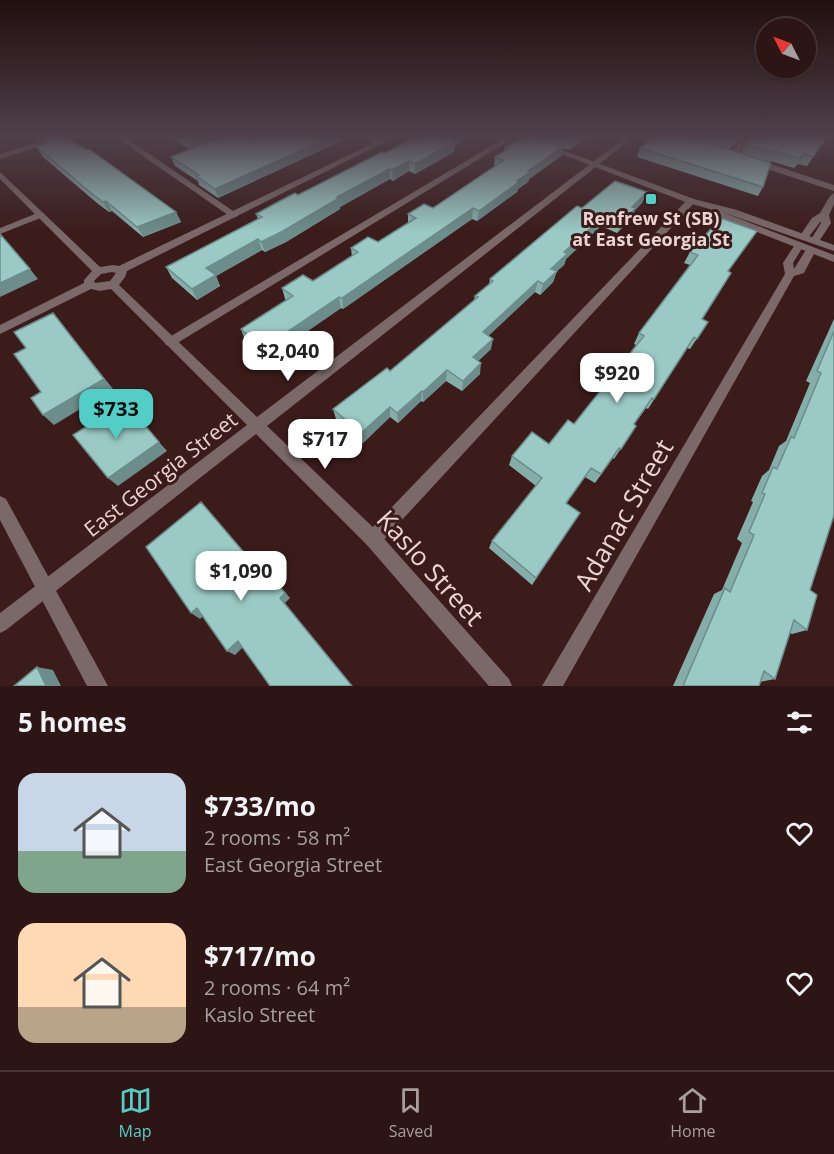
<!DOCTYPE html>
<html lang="en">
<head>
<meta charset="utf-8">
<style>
  :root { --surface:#2c1514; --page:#382222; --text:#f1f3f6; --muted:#a69fa0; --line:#483434; --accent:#54cdc7 }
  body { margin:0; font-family:"Open Sans",sans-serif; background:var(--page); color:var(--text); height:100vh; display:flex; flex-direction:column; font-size:22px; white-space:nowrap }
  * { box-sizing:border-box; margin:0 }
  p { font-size:20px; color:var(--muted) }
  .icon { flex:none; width:33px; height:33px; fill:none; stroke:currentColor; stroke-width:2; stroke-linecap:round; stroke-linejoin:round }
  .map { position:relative; height:686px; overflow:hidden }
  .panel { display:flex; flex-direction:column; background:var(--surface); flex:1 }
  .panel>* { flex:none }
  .needle { width:39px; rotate:312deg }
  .controls { position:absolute; left:756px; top:18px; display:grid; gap:12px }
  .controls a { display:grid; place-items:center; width:60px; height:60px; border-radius:50%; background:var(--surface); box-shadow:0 2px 4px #0004,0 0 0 2px var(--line); font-size:30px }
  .price { position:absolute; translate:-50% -51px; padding:0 14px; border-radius:12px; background:#fff; color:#222; font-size:20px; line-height:39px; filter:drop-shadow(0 2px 3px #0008) }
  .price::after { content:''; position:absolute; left:50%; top:36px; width:18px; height:14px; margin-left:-9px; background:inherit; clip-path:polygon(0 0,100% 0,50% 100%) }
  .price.current { background:var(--accent); color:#111 }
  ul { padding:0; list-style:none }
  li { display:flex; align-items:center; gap:18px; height:150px; padding:0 18px }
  li span { display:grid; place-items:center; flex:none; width:168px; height:120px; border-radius:18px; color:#555 }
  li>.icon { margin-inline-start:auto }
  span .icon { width:72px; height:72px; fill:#fffc; stroke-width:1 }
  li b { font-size:26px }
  h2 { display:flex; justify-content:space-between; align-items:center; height:72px; padding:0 18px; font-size:26px }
  .dock { display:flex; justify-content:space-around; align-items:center; height:84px; border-top:2px solid var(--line); background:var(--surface); font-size:16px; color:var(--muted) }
  .dock a { display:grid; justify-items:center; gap:3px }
  .dock .current { color:var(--accent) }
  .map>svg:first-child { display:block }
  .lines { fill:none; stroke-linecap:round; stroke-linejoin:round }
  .service { fill:#7a6968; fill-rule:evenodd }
  .minor { fill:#7a6968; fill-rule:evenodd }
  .tertiary { fill:#7a6968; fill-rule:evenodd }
  .wall { fill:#85aeaa }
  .shaded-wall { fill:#6c8d8b }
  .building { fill:#9bcac6; stroke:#6c8d8b; stroke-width:1.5 }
  .poi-dot { fill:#54cdc7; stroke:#3b1c1b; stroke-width:2 }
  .labels { text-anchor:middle; stroke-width:6; stroke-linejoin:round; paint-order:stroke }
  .far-poi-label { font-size:18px; font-weight:bold; fill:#ebd5d3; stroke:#3b1c1b }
  .street-label { font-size:21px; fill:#ebd5d3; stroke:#3b1c1b }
  .near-street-label { font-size:26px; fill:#ebd5d3; stroke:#3b1c1b }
</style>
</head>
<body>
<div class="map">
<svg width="834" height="686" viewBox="0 0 834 686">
  <rect width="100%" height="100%" fill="#3b1c1b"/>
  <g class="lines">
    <!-- service -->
    <path class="service" d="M114 136H123L239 215 234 218 231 217Z
      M361 136H371L384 143 377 145Z
      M508 136H517L174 345H166L164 342 166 339Z
      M746 136H754L735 157H729V153Z
      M752 160H758L834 185V191L752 164Z
      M691 198 694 199V203L379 545 373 547 367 545 365 539 367 533 688 199Z
      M40 212 45 215 43 217 0 234V228Z
      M0 496 6 499 108 686H87L0 520Z"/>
    <!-- minor -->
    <path class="minor" d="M59 136H70L0 159V154Z
      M388 136H397L127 271 125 277 119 285 257 417 627 136H635L267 426 379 533 509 679 512 686H489L367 545 256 434 6 630 0 633V613L247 425 111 289 100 291 91 289 0 334V325L84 283V280L92 271 0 179V172L100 267 113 265 119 266ZM112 272 116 273 110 281 95 283 94 281 101 274Z
      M834 193V204L829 215 831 223 818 243 815 244 810 241 821 223V221L807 239H801L799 237 812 218 820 213 830 196Z
      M799 242 804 245 793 263 794 269 807 248 811 247 816 250 805 271 804 273 794 276 563 686H542L785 274 783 263 796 243Z"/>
    <!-- tertiary -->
    <path class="tertiary" d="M515 136H525L694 199 737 210 834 245V251L719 211 834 255V262L708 213 706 211 710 209 688 203Z"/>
  </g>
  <!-- wall -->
  <path class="wall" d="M32 136H65L176 212 181 222 143 237 112 211 109 212 97 203 43 157 37 147 44 145 41 139 38 140Z
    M168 136H352L218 198 199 185 198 181 175 166 171 157 190 149Z
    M524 136H597L596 137 592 136 569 150 563 148 561 156 529 179 528 182 518 189 517 192 477 221 472 219 343 309 341 308 267 359 245 340 241 329 286 300 285 299 282 288 313 281 352 257 351 248 378 242 408 223V214L433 208 494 167 495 157 504 151 505 148Z
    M655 136H743L730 149 741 153 746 145 828 136 807 166 798 164 794 168 770 161 763 187 758 196 637 157 640 148Z
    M455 146 454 152 415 174 409 171 393 181 390 179 340 207V209L286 242 265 252 262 250 216 276 220 286 197 300 172 278 166 267 258 219 256 214 385 153Z
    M647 192 642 203 635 210 631 219 617 233 601 226 566 259 564 265 557 271 553 282 540 295 535 292 488 336 491 349 478 361 480 374 462 391 446 381 423 402 421 401 398 423 390 417 363 443 336 419 333 409 390 371 474 300 475 296 489 284 490 279 582 208Z
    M721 218 729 272 702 319 708 322 690 349 687 348 648 409 646 408 634 424 636 426 614 459 613 458 595 483 585 477 566 504 580 513 532 585 489 548 492 541 536 486 509 465 512 456 549 444 574 424 636 345 634 344 639 333 690 265 684 263 690 252Z
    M834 319V515L810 590 807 630 792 634 790 633 775 679 760 682 759 686H673L714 594 722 590 742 543 737 539 753 502 751 501 762 476 769 470 779 446 786 441 810 383 806 381Z"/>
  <!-- shaded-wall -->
  <path class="shaded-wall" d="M35 136H52L39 137 41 139 38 140Z
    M201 136H225L190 150 187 141Z
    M333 136H352L218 198 215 189Z
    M455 136H472L455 146 454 152 415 174V164L449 139Z
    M581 136H592L569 150 572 141Z
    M739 136H743L729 150 734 141Z
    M563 146 561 156 529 179 528 182 518 189 517 192 477 221 479 211 517 181 528 171Z
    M409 161V171L393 181 392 170Z
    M389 169 390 179 340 207V209L286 242 265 252 261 242 337 197Z
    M647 192 642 203 635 210 631 219 617 233 621 222 632 207Z
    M106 201 112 211 109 212 103 202Z
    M473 208 472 219 343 309 342 298Z
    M176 212 181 222 143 237 137 227Z
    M605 216 601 226 566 259 564 265 557 271 553 282 540 295 543 284 551 269 564 252Z
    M258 239 262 250 216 276 220 286 197 300 192 289 206 268Z
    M30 269 38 279 0 297V283Z
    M538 281 535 292 481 343 483 332Z
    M339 297 341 308 267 359 263 348Z
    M53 313 113 389 54 425 43 415Z
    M493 339 491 349 471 368 473 357Z
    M481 363 480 374 462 391 463 381Z
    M447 370 446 381 423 402V392Z
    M422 391 421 401 398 423 397 413Z
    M390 407V417L363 443 361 433Z
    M159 442 167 451 118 486 108 478Z
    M257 558 290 598 285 603 352 686 280 598Z
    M197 608 205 614 200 619 191 613Z
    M238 641 245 645 235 655 227 651Z
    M37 667 53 670 61 686H46Z"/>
  <!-- building -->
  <path class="building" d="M42 136H65L76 144 87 150 89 149 176 212 137 227 106 201 103 202 91 193 37 147 48 143 39 137Z
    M178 136H201L187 141Z
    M224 136H333L215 189 196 176 199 175 171 157Z
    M418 136H455L449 139 455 142 415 164 409 161 392 170 389 169 337 197 339 198 283 231 261 242 258 239 206 268 216 275 192 289 166 267 262 217 256 214 278 202 295 193 298 195 382 152 385 153Z
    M524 136H536L563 146 528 171 530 172 517 181 519 182 479 211 473 208 342 298 339 297 263 348 241 329 293 296 282 288 303 275 313 281 358 252 351 248 368 237 378 242 416 218 408 214 424 204 433 208 504 160 495 157 508 149 505 148Z
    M556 136H581L572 141Z
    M655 136H687L771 163 763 187 640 148Z
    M715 136H739L734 141Z
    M754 136H828L813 157 804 154 800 159 775 151 774 153 746 145Z
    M615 181 647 192 632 207 636 208 621 222 605 216 593 226 564 252 567 254 551 269 557 271 543 284 538 281 483 332 493 339 473 357 481 363 463 381 447 370 423 392 422 391 397 413 390 407 361 433 333 409 387 368 390 371 478 297 475 296 493 281 490 279 577 206 582 208Z
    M721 218 757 231 728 271 731 273 702 319 708 322 697 339 694 337 654 399 652 398 634 424 636 426 621 449 619 448 601 474 591 468 566 503 580 513 536 578 492 541 542 478 512 456 532 432 549 444 568 420 574 424 644 336 639 333 698 255 690 252Z
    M0 234 30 269 0 283Z
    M53 313 104 379 43 415 31 398 41 392 14 354 26 348 14 332Z
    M834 331V515L810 590 817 595 807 630 794 620 775 679 764 671 759 686H683L725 588 730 592 754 535 749 532 765 494 762 493 773 467 777 469 791 437 794 438 821 373 817 371Z
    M122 404 139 425 143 423 159 442 108 478 73 435Z
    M201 502 252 562 257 558 285 593 280 598 352 686H270L238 641 227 651 197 608 191 613 146 547Z
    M37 667 46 686H14Z"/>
  <!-- sky -->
  <linearGradient id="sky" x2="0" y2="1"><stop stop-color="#200f0f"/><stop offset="0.59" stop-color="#4f404a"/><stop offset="1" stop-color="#4f404a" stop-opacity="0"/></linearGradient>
  <rect width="834" height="232" fill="url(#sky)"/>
  <!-- markers -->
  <rect class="poi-dot" x="645" y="193" width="12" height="12" rx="3"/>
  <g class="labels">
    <!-- far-poi labels -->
    <g class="far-poi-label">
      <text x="651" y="225">Renfrew St (SB)<tspan x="651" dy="21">at East Georgia St</tspan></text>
    </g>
    <!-- street labels -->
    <g class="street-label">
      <text transform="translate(161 475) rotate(-38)" y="7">East Georgia Street</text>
    </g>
    <!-- near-street labels -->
    <g class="near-street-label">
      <text transform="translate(624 515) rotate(-60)" y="9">Adanac Street</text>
      <text transform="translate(430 568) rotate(48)" y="9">Kaslo Street</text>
    </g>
  </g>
</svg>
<div class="controls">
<a><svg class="needle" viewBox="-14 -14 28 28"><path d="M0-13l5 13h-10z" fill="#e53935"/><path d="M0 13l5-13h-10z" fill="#a69fa0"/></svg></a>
</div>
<b class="price" style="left:288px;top:382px">$2,040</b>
<b class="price" style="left:617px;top:404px">$920</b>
<b class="price current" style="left:116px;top:440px">$733</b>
<b class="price" style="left:325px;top:470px">$717</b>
<b class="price" style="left:241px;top:602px">$1,090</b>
</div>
<section class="panel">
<h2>5 homes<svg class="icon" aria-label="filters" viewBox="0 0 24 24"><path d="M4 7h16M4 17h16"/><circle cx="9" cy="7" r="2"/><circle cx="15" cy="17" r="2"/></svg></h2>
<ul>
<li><span style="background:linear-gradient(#c9d6e8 65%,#7fa58c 0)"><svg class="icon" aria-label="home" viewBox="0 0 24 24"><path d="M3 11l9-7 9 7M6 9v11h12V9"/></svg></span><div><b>$733/mo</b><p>2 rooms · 58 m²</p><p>East Georgia Street</p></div><svg class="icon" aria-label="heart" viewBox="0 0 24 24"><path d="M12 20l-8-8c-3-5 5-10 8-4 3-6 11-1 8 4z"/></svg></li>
<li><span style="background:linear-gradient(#ffd9b3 70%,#b9a48a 0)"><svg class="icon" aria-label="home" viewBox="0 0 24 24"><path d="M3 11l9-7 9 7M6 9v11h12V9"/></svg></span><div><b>$717/mo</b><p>2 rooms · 64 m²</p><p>Kaslo Street</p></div><svg class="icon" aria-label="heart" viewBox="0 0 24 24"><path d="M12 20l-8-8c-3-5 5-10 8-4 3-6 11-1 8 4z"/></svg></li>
</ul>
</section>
<nav class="dock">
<a class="current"><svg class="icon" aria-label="map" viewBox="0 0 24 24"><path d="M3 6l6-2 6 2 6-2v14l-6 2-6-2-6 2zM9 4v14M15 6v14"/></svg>Map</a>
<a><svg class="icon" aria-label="saved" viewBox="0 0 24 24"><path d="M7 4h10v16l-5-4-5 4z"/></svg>Saved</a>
<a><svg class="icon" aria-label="home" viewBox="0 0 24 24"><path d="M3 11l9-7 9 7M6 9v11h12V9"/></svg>Home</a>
</nav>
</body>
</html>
